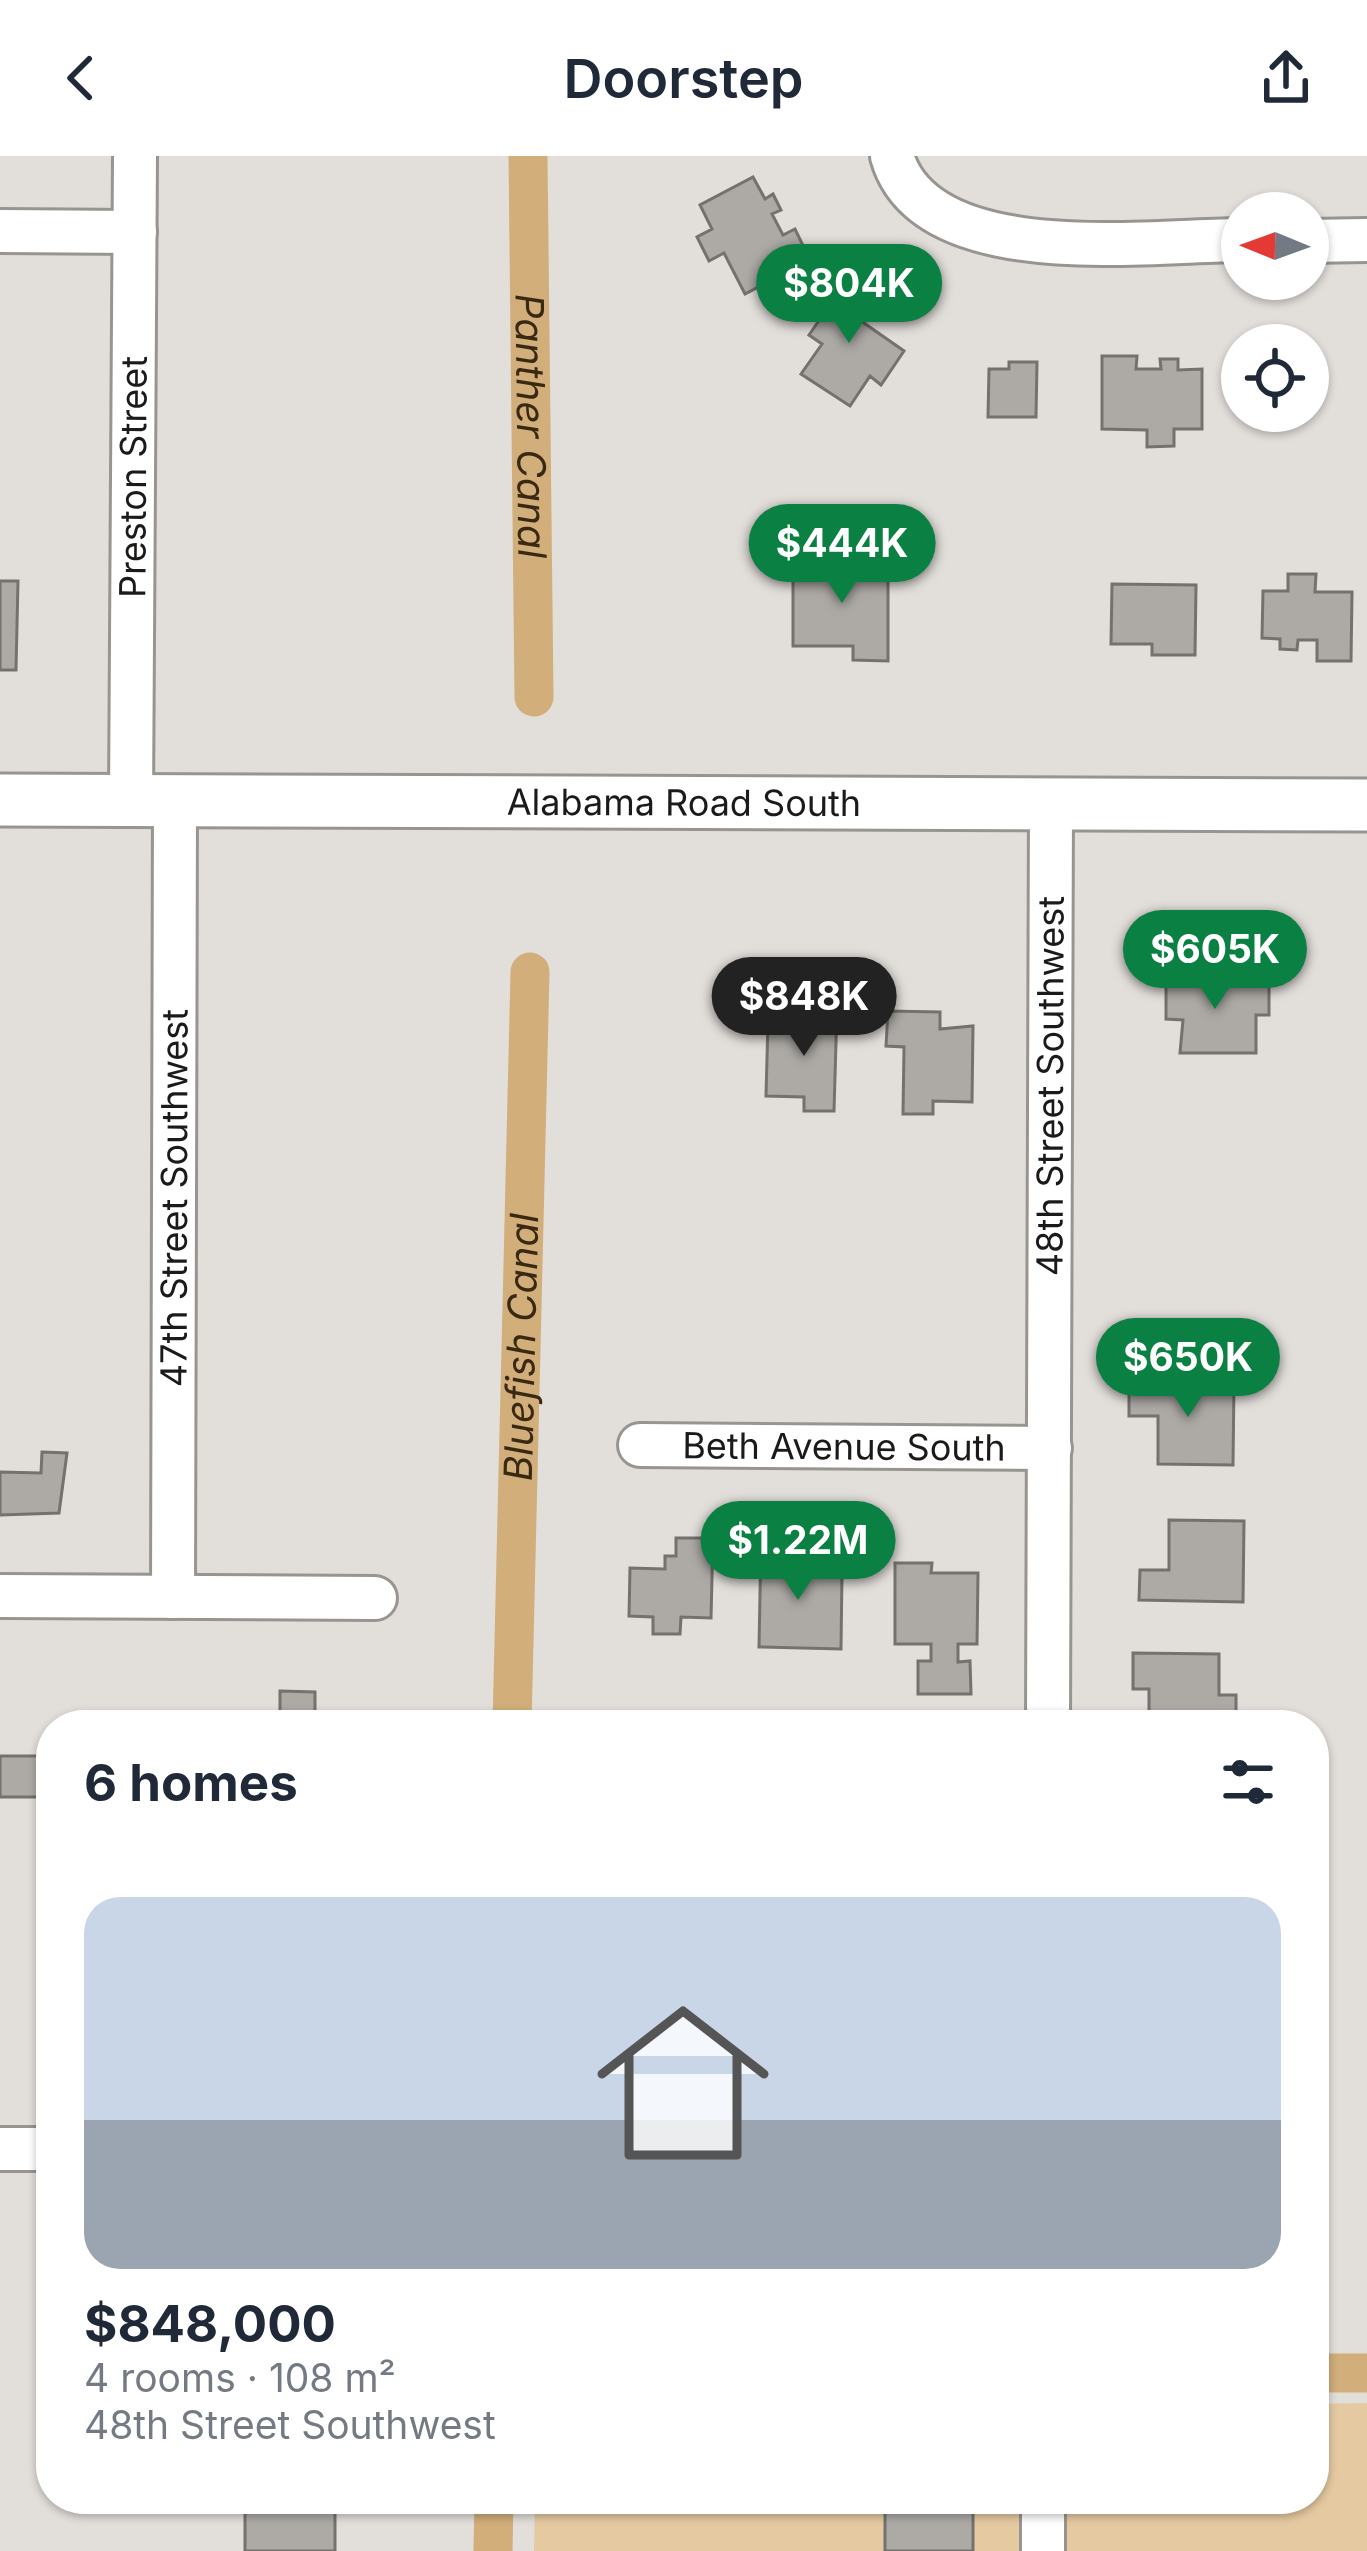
<!DOCTYPE html>
<html lang="en">
<head>
<meta charset="utf-8">
<style>
  :root { --surface:#fff; --page:#f2f2f3; --text:#1f2937; --muted:#747a83; --line:#e0e1e3; --accent:#0b8043 }
  body { margin:0; font-family:Inter,sans-serif; background:var(--page); color:var(--text); height:100vh; display:flex; flex-direction:column; font-size:45px; white-space:nowrap }
  * { box-sizing:border-box; margin:0 }
  p { font-size:39px; color:var(--muted) }
  .icon { flex:none; width:66px; height:66px; fill:none; stroke:currentColor; stroke-width:2; stroke-linecap:round; stroke-linejoin:round }
  .map { position:relative; flex:1; overflow:hidden }
  .drawer { position:absolute; left:36px; top:1554px; width:1293px; height:804px; display:flex; flex-direction:column; background:var(--surface); border-radius:48px; box-shadow:0 3px 9px #0004 }
  .drawer>* { flex:none }
  .needle { width:78px; rotate:271deg }
  .buttons { position:absolute; left:1221px; top:36px; display:grid; gap:24px }
  .buttons a { display:grid; place-items:center; width:108px; height:108px; border-radius:50%; background:var(--surface); box-shadow:0 3px 9px #0004; font-size:60px }
  .price { position:absolute; translate:-50% -102px; padding:0 27px; border-radius:42px; background:var(--accent); color:#fff; font-size:39px; line-height:78px; filter:drop-shadow(0 3px 6px #0008) }
  .price::after { content:''; position:absolute; left:50%; top:72px; width:36px; height:27px; margin-left:-18px; background:inherit; clip-path:polygon(0 0,100% 0,50% 100%) }
  .price.selected { background:#222; color:#fff }
  ul { padding:0; list-style:none }
  li { display:grid; align-content:center; gap:24px; height:636px; padding:0 48px }
  li+li { border-top:3px solid var(--line) }
  li span { display:grid; place-items:center; height:372px; border-radius:36px; color:#555 }
  li>.icon { margin-inline-start:auto }
  span .icon { width:216px; height:216px; fill:#fffc; stroke-width:1 }
  li b { font-size:51px }
  h2 { display:flex; justify-content:space-between; align-items:center; height:144px; padding:0 48px; font-size:51px }
  header { display:flex; justify-content:space-between; align-items:center; height:156px; padding:0 48px; background:var(--surface); font-size:54px; font-weight:600 }
  .map>svg:first-child { display:block }
  .green { fill:#e5c9a1 }
  .lines { fill:none; stroke-linecap:round; stroke-linejoin:round }
  .canal { stroke:#d1ae7a; stroke-width:39 }
  .building { fill:#adaaa6; stroke:#75726e; stroke-width:3 }
  .minor-casing { stroke:#989591; stroke-width:48 }
  .tertiary-casing { stroke:#989591; stroke-width:57 }
  .minor { stroke:#fff; stroke-width:42 }
  .tertiary { stroke:#fff; stroke-width:51 }
  .labels { text-anchor:middle; stroke-width:9; stroke-linejoin:round; paint-order:stroke }
  .street-label { font-size:36px; fill:#1c1a19; stroke:#efebe7 }
  .water-label { font-size:39px; font-style:italic; fill:#392912; stroke:#efebe7 }
</style>
</head>
<body>
<header><svg class="icon" aria-label="back" viewBox="0 0 24 24"><path d="M15 5l-7 7 7 7"/></svg>Doorstep<svg class="icon" aria-label="share" viewBox="0 0 24 24"><path d="M12 15V3M7 8l5-5 5 5M5 13v7h14v-7"/></svg></header>
<div class="map">
<svg width="1367" height="2395" viewBox="0 0 1367 2395">
  <rect width="100%" height="100%" fill="#e2deda"/>
  <!-- green -->
  <path class="green" d="M1367 2247V2395H534L535 2343H1314V2248Z"/>
  <g class="lines">
    <!-- canal -->
    <g class="canal">
      <path id="s1" d="M528 0 534 541"/>
      <path id="s2" d="M512 1569 530 816"/>
      <path d="M1314 2217H1367"/>
      <path d="M493 2395 494 2343"/>
    </g>
  </g>
  <!-- building -->
  <path class="building" d="M753 21 765 43 773 38 781 54 772 58 783 79 795 73 810 104 745 138 724 97 709 105 697 81 712 73 700 49Z
    M853 115 871 128 851 158 855 161 860 154 869 159 864 167 904 195 881 229 870 220 850 250 801 218 822 188 809 179Z
    M1102 200H1137L1136 213H1161L1160 203H1178V214L1202 213V273H1174V290L1147 291V274L1102 273Z
    M1009 206H1037L1036 261H988L989 213H1009Z
    M793 403 888 404V505L853 504V490H793Z
    M1288 418H1316L1315 436H1352L1351 505H1317V484H1298L1297 494 1280 493V483L1262 482 1263 435H1288Z
    M0 425H18L16 514H0Z
    M1112 428 1196 429 1195 499H1152V488H1111Z
    M1166 811H1202V828H1269V859H1256V897H1180L1183 864 1166 863Z
    M801 851 837 852 834 955H804V941L766 940 768 865 801 869Z
    M888 855 940 856V873L973 870 972 946 933 945V958H903L904 891 886 890Z
    M1129 1225 1234 1227 1233 1309 1158 1308V1260H1129Z
    M42 1296 67 1297 59 1357 0 1359V1316L41 1317Z
    M1169 1364 1244 1365 1243 1446 1139 1444 1140 1414H1169Z
    M676 1382H713L711 1462 681 1461 680 1478H653V1461L629 1460 630 1412 665 1413V1400H676Z
    M761 1387H794V1416L842 1417 841 1493 759 1491Z
    M895 1407H932L931 1417H978L977 1488H958V1506L970 1505 971 1538H918V1505H931V1488H895Z
    M1133 1497 1219 1498V1539H1236V1567L1162 1569V1557H1149V1533H1133Z
    M280 1535 315 1536V1561L375 1562 374 1569H280Z
    M0 1600H40L41 1641H0Z
    M885 2343H973V2395H885Z
    M245 2346H335V2395H245Z"/>
  <g class="lines">
    <!-- minor casing -->
    <g class="minor-casing">
      <g id="minor">
        <path d="M892 0C925 116 1149 84 1242 84"/>
        <path d="M0 75 135 76"/>
        <path d="M1308 85 1367 84"/>
        <path id="s3" d="M131 645 135 0"/>
        <path id="s4" d="M640 1289 1050 1292"/>
        <path d="M0 1440 375 1442"/>
        <path id="s5" d="M173 1441 175 646"/>
        <path id="s6" d="M1048 1569 1051 648"/>
        <path d="M0 1993H51"/>
        <path d="M1043 2395V2343"/>
      </g>
    </g>
    <!-- tertiary casing -->
    <g class="tertiary-casing">
      <g id="tertiary">
        <path id="s7" d="M0 644 1367 649"/>
      </g>
    </g>
    <!-- minor -->
    <use href="#minor" class="minor"/>
    <!-- tertiary -->
    <use href="#tertiary" class="tertiary"/>
  </g>
  <g class="labels">
    <!-- street labels -->
    <g class="street-label">
      <text dy="13" stroke="none"><textPath href="#s3" startOffset="324">Preston Street</textPath></text>
      <text dy="13" stroke="none"><textPath href="#s7" startOffset="684">Alabama Road South</textPath></text>
      <text dy="13" stroke="none"><textPath href="#s6" startOffset="639">48th Street Southwest</textPath></text>
      <text dy="13" stroke="none"><textPath href="#s5" startOffset="399">47th Street Southwest</textPath></text>
      <text dy="13" stroke="none"><textPath href="#s4" startOffset="204">Beth Avenue South</textPath></text>
    </g>
    <!-- water labels -->
    <g class="water-label">
      <text dy="14" stroke="none"><textPath href="#s1" startOffset="270">Panther Canal</textPath></text>
      <text dy="14" stroke="none"><textPath href="#s2" startOffset="378">Bluefish Canal</textPath></text>
    </g>
  </g>
</svg>
<div class="buttons">
<a><svg class="needle" viewBox="-14 -14 28 28"><path d="M0-13l5 13h-10z" fill="#e53935"/><path d="M0 13l5-13h-10z" fill="#747a83"/></svg></a>
<a><svg class="icon" aria-label="locate" viewBox="0 0 24 24"><circle cx="12" cy="12" r="6"/><path d="M12 2v4M12 18v4M2 12h4M18 12h4"/></svg></a>
</div>
<b class="price" style="left:849px;top:190px">$804K</b>
<b class="price" style="left:842px;top:450px">$444K</b>
<b class="price" style="left:1215px;top:856px">$605K</b>
<b class="price selected" style="left:804px;top:903px">$848K</b>
<b class="price" style="left:1188px;top:1264px">$650K</b>
<b class="price" style="left:798px;top:1447px">$1.22M</b>
<section class="drawer">
<h2>6 homes<svg class="icon" aria-label="filters" viewBox="0 0 24 24"><path d="M4 7h16M4 17h16"/><circle cx="9" cy="7" r="2"/><circle cx="15" cy="17" r="2"/></svg></h2>
<ul>
<li><span style="background:linear-gradient(#c9d6e8 60%,#9aa5b1 0)"><svg class="icon" aria-label="home" viewBox="0 0 24 24"><path d="M3 11l9-7 9 7M6 9v11h12V9"/></svg></span><div><b>$848,000</b><p>4 rooms · 108 m²</p><p>48th Street Southwest</p></div></li>
</ul>
</section>
</div>
</body>
</html>
